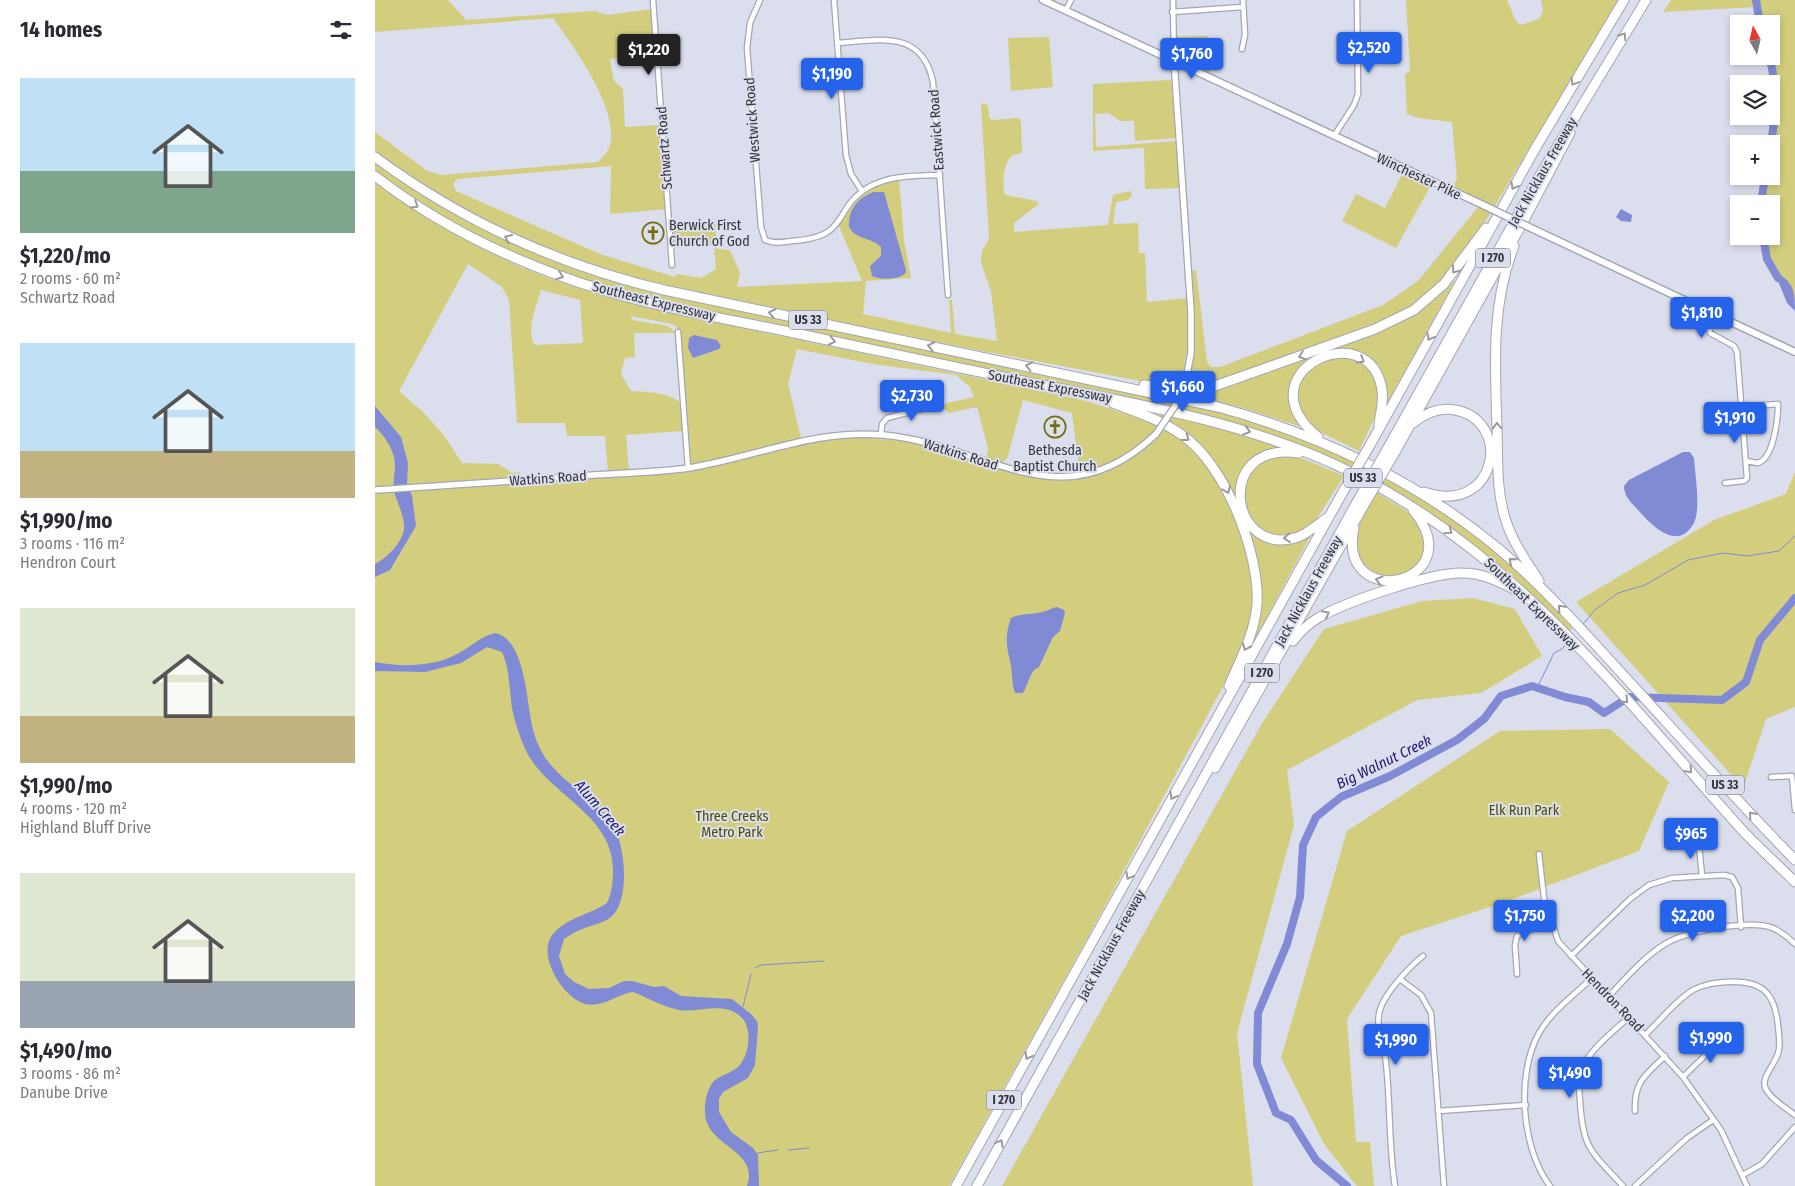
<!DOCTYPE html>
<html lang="en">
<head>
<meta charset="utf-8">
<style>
  :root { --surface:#fff; --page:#f7f7f7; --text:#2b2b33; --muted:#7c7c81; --accent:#2563eb }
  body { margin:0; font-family:"Fira Sans Condensed",sans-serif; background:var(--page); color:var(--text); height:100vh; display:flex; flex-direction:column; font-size:19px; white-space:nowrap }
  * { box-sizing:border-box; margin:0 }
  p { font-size:16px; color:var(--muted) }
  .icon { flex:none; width:28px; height:28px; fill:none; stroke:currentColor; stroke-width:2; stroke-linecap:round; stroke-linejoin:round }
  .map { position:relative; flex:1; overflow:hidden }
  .panel { display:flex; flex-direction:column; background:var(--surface); width:375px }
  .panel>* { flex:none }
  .needle { width:32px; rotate:352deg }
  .fabs { position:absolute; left:1355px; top:15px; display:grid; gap:10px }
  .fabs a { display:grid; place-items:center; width:50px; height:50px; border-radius:0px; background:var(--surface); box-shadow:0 2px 8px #0003; font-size:25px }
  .price { position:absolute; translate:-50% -42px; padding:0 11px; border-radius:5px; background:var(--accent); color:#fff; font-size:16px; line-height:32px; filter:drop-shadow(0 1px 2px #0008) }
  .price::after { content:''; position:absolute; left:50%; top:30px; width:15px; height:11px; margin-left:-8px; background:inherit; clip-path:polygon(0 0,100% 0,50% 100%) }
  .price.current { background:#222; color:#fff }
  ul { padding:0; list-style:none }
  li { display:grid; align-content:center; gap:10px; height:265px; padding:0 20px }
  li span { display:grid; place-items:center; height:155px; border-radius:0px; color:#555 }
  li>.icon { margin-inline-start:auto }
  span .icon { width:90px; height:90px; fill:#fffc; stroke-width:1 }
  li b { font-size:21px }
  h2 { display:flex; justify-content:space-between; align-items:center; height:60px; padding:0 20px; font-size:21px }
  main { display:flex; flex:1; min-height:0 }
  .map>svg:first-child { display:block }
  .green { fill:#d2ce7d; fill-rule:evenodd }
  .water { fill:#808ad5 }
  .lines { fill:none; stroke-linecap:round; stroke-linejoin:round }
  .stream { stroke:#808ad5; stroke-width:1 }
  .river { stroke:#808ad5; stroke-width:8 }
  .minor-casing { stroke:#a3a6b4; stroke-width:7 }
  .tertiary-casing { stroke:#a3a6b4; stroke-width:8 }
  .secondary-casing { stroke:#a3a6b4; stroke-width:9 }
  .motorway-casing { stroke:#a3a6b4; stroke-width:11 }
  .minor { stroke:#fff; stroke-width:4.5 }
  .tertiary { stroke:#fff; stroke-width:5.5 }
  .secondary { stroke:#fff; stroke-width:6 }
  .motorway { stroke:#fff; stroke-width:9 }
  .tertiary-bridge-casing { stroke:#a3a6b4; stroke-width:8; stroke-linecap:butt }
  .secondary-bridge-casing { stroke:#a3a6b4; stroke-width:9; stroke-linecap:butt }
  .motorway-bridge-casing { stroke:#a3a6b4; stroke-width:11; stroke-linecap:butt }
  .tertiary-bridge { stroke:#fff; stroke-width:5.5 }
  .secondary-bridge { stroke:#fff; stroke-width:6 }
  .motorway-bridge { stroke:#fff; stroke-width:9 }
  .oneway { stroke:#9a9a9d }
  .labels { text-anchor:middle; stroke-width:4; stroke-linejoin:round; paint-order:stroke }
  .shield { fill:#dbdeed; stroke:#666870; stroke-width:1 }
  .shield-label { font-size:12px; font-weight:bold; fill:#34353b }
  .street-label { font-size:14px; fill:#34353b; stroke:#dbdeed }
  .poi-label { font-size:14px; fill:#34353b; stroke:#dbdeed; text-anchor:start }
  .park-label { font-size:14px; fill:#4f4b01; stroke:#dbdeed }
  .water-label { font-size:15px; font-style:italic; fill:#201870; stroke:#dbdeed }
</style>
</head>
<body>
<main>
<section class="panel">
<h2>14 homes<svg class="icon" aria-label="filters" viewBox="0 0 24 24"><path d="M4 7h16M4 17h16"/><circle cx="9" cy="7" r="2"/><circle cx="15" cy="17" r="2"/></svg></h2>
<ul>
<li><span style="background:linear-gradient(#bfe0f5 60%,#7fa58c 0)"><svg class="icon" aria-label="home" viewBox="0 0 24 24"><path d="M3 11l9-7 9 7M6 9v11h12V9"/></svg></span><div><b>$1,220/mo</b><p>2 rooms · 60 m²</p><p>Schwartz Road</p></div></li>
<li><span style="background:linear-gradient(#bfe0f5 70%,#c2b280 0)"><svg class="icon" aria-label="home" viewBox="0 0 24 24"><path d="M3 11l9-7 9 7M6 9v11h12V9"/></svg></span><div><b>$1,990/mo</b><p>3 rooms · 116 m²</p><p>Hendron Court</p></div></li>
<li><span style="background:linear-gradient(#dfe7d0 70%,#c2b280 0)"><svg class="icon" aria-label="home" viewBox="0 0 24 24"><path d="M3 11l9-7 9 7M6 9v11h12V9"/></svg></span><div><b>$1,990/mo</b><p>4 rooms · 120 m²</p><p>Highland Bluff Drive</p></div></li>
<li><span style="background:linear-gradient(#dfe7d0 70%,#9aa5b1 0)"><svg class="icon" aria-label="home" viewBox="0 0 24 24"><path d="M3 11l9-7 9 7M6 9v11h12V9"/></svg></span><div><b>$1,490/mo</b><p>3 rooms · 86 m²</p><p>Danube Drive</p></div></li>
</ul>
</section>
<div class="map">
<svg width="1420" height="1186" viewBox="0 0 1420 1186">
  <rect width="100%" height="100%" fill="#dbdeed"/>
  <!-- green -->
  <path class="green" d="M0 0H73L91 20 219 11 233 15 277 9 280 54 235 59 239 81 248 89 250 127 285 125 292 209 235 214 236 166 82 179 78 184 81 191 225 254 300 277 302 274 326 278 341 269 339 245 297 248 296 221 307 223 340 221 342 249 355 250 365 273 362 287 487 281 464 226C481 199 491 186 524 179L529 240 536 278 491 281 488 314 576 333 574 300H577L580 334 622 341 616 291 606 263 607 251 614 239 606 103 613 105 614 117 617 120 643 118 646 121 647 152C644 154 638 155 635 158 628 165 627 186 630 195L662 201 664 204 639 223V232L733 225 738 195 756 191 757 195 753 200 741 202 738 224 763 223 764 253H770L772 302 813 298 814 337 807 381 813 384C824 349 819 307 815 271L821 270 832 362 836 367H845L1008 305 1043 281 1103 207 1116 213 1057 294 1013 322 831 386 781 384 571 344 408 310 259 278 210 264 126 230 69 199 0 151V132L51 170 65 175 223 162C226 158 231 154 233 150 250 116 197 44 178 18L0 32Z
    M1031 0H1132L1141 21 1146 25 1164 19 1168 11 1166 0H1243L1119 207 1078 187 1082 178 1077 122 1044 118 1032 114 1030 74 1035 71Z
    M1296 0H1420V302L1415 297 1392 259 1388 236H1396V204H1386L1390 176H1396V144L1402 105 1400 78 1394 56H1396V24H1385L1381 7 1288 12Z
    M833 36 835 73 804 58 802 37Z
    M674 37 678 87 636 91 633 38Z
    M796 80 802 138 760 141 759 121H745L734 113 720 114 721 147 802 141 806 188 770 189 769 148 718 151V84Z
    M0 162C60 204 121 238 190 265L828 406C930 435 1026 476 1111 543 1143 568 1171 598 1199 627L1193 632 1137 578 1066 522 906 439 301 305C247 292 194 277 142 256 91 235 46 203 0 174Z
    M1029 171 1056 185 1021 248 967 221 981 194 1010 208Z
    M0 182C49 216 100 248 156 271 197 288 241 298 284 310L711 401 785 425C762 453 739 462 705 474L697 413 648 400 632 459 629 460 628 465 611 460 613 448 602 407 574 413 564 405 599 397 595 387 581 375 498 364 422 349 413 384 426 438 319 465 315 463 305 333 302 327 297 324 256 316 257 320 293 326 301 333H259L260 357 250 358 246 374 256 391C272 392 295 392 307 404L308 431 251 435 254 471 233 472 230 436H192L190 423H142L134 300 127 287 93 264 24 391 48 412 68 434 87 463 123 464 137 473 145 472 146 478 285 473 433 440 466 436 531 441 557 446 599 462 602 461C660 480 714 492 766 451 775 444 785 437 791 427 800 434 812 439 820 447 848 475 881 554 879 594 878 615 873 633 866 653L712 939 574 1186H0ZM166 290 205 300 208 343 160 345C150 332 162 304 166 290Z
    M1084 269 1076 288 1008 411 999 368C971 355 946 338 924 372L921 417 927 427 865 407 796 392H812L1026 319Z
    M954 357 977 358 994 369 1005 390 1002 413 984 451 937 428 930 421 922 397 925 380 929 372Z
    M766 410 828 423 908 448 889 453 862 493 886 536 936 535 875 648 878 635 880 564 832 454Z
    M902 456 929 459 969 476 938 525 922 535 902 536 883 529 868 506C872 476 870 466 902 456Z
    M1420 472V707L1391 719 1368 788 1201 602 1339 520 1411 494Z
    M1001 492 1030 510 1042 520 1047 528 1050 555 1032 576H999L982 557V526Z
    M1098 598 1140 609 1167 656 1106 693 1042 700 912 770 919 825 862 1033 878 1186H627L886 725 949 629 1047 601Z
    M1235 729 1294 782 1264 851 1130 902 1026 936 972 1019 981 1142H995L999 1186H982L949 1144 906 1058 972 831 1125 731Z"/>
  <!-- water -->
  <path class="water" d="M499 192H509L531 270 530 274C521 280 506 280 497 276L495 266 506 256V247C496 237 481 240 474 227 473 210 483 197 499 192Z
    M1246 209 1257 215 1256 222 1246 221 1241 217Z
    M1399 271C1418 282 1420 289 1420 311L1412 303Z
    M319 335 342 340 346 346 344 349 318 358 313 348 314 338Z
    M0 406 26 437 33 463 32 484 37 496 41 526 15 570 0 577V564C12 558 27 543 29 529 30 516 22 503 19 491 18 483 19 476 20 468 21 453 11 437 0 427Z
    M1308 452H1315L1319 458C1320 474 1326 508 1319 523 1303 552 1277 526 1264 511 1257 503 1249 497 1249 486L1254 480Z
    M682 607 689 610 690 613 685 631 678 637 664 667C654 671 654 684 648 693H640C636 682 638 672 635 661 631 644 630 636 636 618 647 613 656 615 667 612 673 611 676 608 682 607Z
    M120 633C152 639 151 707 159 733 171 776 207 787 233 817 250 836 257 899 236 917 228 924 215 925 205 930 199 932 194 936 189 939L184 956 190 974 199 982 214 989 234 988 249 981H257L279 987 289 986 306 996 357 999 376 1014 382 1021 383 1028 380 1065 373 1078 348 1092 344 1099V1112L356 1132 378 1148 383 1155 384 1186H372C384 1152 338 1147 331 1120 328 1108 331 1088 340 1080 347 1075 356 1073 363 1067 374 1056 378 1030 367 1018 350 1000 325 1013 304 1010 289 1007 273 998 258 992 242 994 228 1008 210 1004 187 997 160 953 179 933 192 918 216 914 232 903 237 893 238 881 238 870 238 811 167 794 148 744 143 731 137 714 136 700 134 682 134 668 127 652L112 647 86 663 50 672 0 671V662C25 667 57 667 80 655 95 648 104 637 120 633Z"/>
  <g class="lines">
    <!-- stream -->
    <path class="stream" d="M1208 624 1220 610 1243 593 1270 585 1313 560 1348 553 1372 556 1404 551 1420 536
      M1162 688 1179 653 1187 649 1193 642
      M380 968 386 965 449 961
      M368 1007 376 974
      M413 1150 434 1148
      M382 1153 403 1150"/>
    <!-- river -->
    <path class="river" d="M1381 0 1385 24
      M1394 56C1403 89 1401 111 1396 144
      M1386 204 1390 176
      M1388 236 1392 259 1403 278
      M972 1186 941 1160 916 1120 901 1113 882 1064 883 1013 912 944 925 897 928 845 941 817 966 797 1015 776 1082 740 1109 719 1126 696 1157 686 1190 697 1214 702 1229 713 1254 697 1347 700 1371 682 1385 640 1420 598"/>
    <!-- minor casing -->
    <g class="minor-casing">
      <path id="minor" d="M278 0 297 265
        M385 0 375 23 372 48 386 227 390 240C399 244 408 242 417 241 477 237 456 209 494 187 515 175 541 176 565 175
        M459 0 471 155 476 174 487 191
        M798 0 799 60
        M691 10 696 0
        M797 12 868 7
        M463 43C504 40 547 29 558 82L573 295
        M867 49 870 35 868 0
        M959 136 979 105 983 94 982 0
        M1339 314 1334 326 1335 333 1359 346 1362 352 1372 478 1369 481 1350 483
        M303 332 313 468
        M1367 407 1403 404C1403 418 1399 458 1383 463L1371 461
        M506 435 507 424 512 418 563 405
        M1396 777 1417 776 1420 810
        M1319 838 1324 846 1327 876
        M1164 854 1169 898 1183 941 1308 1077 1346 1130 1372 1186
        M1196 956 1255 899 1274 885 1297 878 1349 875 1357 877 1363 888 1366 927
        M1142 974 1140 945 1142 936 1150 931 1176 924
        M1026 980 1046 995 1056 1013 1069 1186
        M1234 996C1251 978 1269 957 1290 944 1311 931 1375 919 1398 928 1406 932 1414 938 1420 944
        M1271 1034C1286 1020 1301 1000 1318 990 1329 984 1340 983 1351 982 1386 980 1400 991 1403 1026 1404 1034 1405 1042 1404 1049 1403 1062 1386 1076 1390 1087 1394 1098 1411 1108 1420 1115
        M1308 1077 1349 1037
        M1063 1111 1151 1105
        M1260 1111C1259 1081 1270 1076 1290 1056
        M1368 1175 1387 1164 1420 1127
        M1020 1186C1013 1143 1016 1098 1010 1055 1008 1039 1000 1026 1005 1010 1009 994 1035 966 1048 956
        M1175 1186C1146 1148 1141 1074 1164 1033 1176 1012 1199 995 1217 978
        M1248 1186C1216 1151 1208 1150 1205 1101 1204 1088 1202 1075 1209 1064 1220 1045 1239 1031 1254 1017
        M1260 1186 1312 1138 1338 1120"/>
    </g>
    <!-- tertiary casing -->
    <g class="tertiary-casing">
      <path id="tertiary" d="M799 60 816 312V353L811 379
        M0 490C69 486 137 481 205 476 242 473 278 473 314 468 382 457 438 429 508 435 612 444 686 525 781 434"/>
    </g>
    <!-- secondary casing -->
    <g class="secondary-casing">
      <path id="secondary" d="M668 0 1106 204
        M1158 229 1420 352"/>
    </g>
    <!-- motorway casing -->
    <g class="motorway-casing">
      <path id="motorway" d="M0 157C88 222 183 265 289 290L843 407C945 435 1042 481 1124 549 1170 588 1210 633 1251 678 1307 739 1362 801 1420 860
        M0 176C70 230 150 267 234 292 295 310 358 320 419 333 510 352 601 372 693 390 784 408 876 426 961 465 1133 544 1244 693 1367 830 1384 848 1403 865 1420 882
        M1139 246C1116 305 1120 365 1122 427 1123 459 1121 491 1131 521 1138 543 1152 562 1164 581
        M769 385 819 389 840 386 1000 329 1039 310 1069 284 1111 228
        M738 403C762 412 786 420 807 435 850 464 885 553 882 604 880 633 865 660 854 686
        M1038 423C1050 413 1065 407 1080 410 1139 421 1122 517 1049 492
        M943 437C865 373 995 312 1007 390 1009 402 1005 413 1004 425
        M995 445 1160 149 1249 0
        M1014 446 1168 170 1271 0
        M1020 452 1147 224 1195 133
        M924 453C837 440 855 560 923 537 934 533 943 524 952 518
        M979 528C961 614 1099 585 1038 510
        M918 641C925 632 933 624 943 618 970 602 1057 572 1088 573 1108 573 1125 582 1142 591
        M840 768 989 505
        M581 1186 969 490
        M602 1186 982 502"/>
    </g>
    <!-- minor -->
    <use href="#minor" class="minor"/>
    <!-- tertiary -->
    <use href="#tertiary" class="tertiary"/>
    <!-- secondary -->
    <use href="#secondary" class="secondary"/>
    <!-- motorway -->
    <use href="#motorway" class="motorway"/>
    <!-- tertiary-bridge casing -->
    <g class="tertiary-bridge-casing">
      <path id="tertiary-bridge" d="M781 434 800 406 811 379"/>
    </g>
    <!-- secondary-bridge casing -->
    <g class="secondary-bridge-casing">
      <path id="secondary-bridge" d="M1106 204 1158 229"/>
    </g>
    <!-- motorway-bridge casing -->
    <g class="motorway-bridge-casing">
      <path id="motorway-bridge" d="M969 490 995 445
        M982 502 1014 446
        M989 505 1020 452"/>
    </g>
    <!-- tertiary-bridge -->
    <use href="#tertiary-bridge" class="tertiary-bridge"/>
    <!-- secondary-bridge -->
    <use href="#secondary-bridge" class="secondary-bridge"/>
    <!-- motorway-bridge -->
    <use href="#motorway-bridge" class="motorway-bridge"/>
  </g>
  <!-- one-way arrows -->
  <defs><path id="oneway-chevron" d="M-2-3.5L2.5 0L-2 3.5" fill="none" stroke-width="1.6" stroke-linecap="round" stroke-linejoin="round" transform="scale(1.25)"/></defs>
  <g class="oneway">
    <use href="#oneway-chevron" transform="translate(1248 36) rotate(-58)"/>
    <use href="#oneway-chevron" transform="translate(1199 82) rotate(121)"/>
    <use href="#oneway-chevron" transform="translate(1139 186) rotate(119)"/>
    <use href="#oneway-chevron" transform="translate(40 205) rotate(32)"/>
    <use href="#oneway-chevron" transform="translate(133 238) rotate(-155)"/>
    <use href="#oneway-chevron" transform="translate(1080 270) rotate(127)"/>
    <use href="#oneway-chevron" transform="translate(185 276) rotate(20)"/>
    <use href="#oneway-chevron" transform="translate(397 313) rotate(-168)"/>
    <use href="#oneway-chevron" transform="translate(1055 337) rotate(119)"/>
    <use href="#oneway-chevron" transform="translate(457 341) rotate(12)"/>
    <use href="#oneway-chevron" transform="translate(556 346) rotate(-168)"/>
    <use href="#oneway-chevron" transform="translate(927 356) rotate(160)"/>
    <use href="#oneway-chevron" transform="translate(986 360) rotate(32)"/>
    <use href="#oneway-chevron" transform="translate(654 366) rotate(-168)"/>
    <use href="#oneway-chevron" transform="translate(1122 426) rotate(-92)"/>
    <use href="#oneway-chevron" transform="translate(872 431) rotate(17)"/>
    <use href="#oneway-chevron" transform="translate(811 438) rotate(37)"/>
    <use href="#oneway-chevron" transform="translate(852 490) rotate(67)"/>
    <use href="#oneway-chevron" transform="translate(1074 531) rotate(36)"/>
    <use href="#oneway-chevron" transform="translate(912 538) rotate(175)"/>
    <use href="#oneway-chevron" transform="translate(1137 561) rotate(-139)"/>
    <use href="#oneway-chevron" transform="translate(1004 580) rotate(-164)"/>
    <use href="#oneway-chevron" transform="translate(1186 608) rotate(-133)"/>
    <use href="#oneway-chevron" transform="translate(951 614) rotate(-28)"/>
    <use href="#oneway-chevron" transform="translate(871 647) rotate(113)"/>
    <use href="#oneway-chevron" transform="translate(1250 700) rotate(47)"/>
    <use href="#oneway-chevron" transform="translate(1314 770) rotate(48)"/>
    <use href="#oneway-chevron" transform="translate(798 796) rotate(119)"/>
    <use href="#oneway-chevron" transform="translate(1377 815) rotate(-132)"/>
    <use href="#oneway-chevron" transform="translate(754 876) rotate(119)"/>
    <use href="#oneway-chevron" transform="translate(653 1056) rotate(119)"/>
    <use href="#oneway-chevron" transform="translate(625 1143) rotate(-61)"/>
  </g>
  <!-- icons -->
  <defs>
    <g id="church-ring" transform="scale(1.125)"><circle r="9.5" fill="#dbdeed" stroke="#756e0d" stroke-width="1.5"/><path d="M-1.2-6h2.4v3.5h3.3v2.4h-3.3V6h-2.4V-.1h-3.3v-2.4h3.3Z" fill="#756e0d"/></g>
  </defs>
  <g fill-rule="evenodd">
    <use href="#church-ring" x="278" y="233"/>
    <use href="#church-ring" x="680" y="427"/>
  </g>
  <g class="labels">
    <!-- shield labels -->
    <g class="shield">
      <rect x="1100.5" y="248.5" width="35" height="19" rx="4"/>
      <rect x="414" y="310.5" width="38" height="19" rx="4"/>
      <rect x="969" y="468.5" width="38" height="19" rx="4"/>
      <rect x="869.5" y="663.5" width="35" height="19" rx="4"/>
      <rect x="1331" y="775.5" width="38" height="19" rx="4"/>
      <rect x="611.5" y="1090.5" width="35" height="19" rx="4"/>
    </g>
    <g class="shield-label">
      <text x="1118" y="262">I 270</text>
      <text x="433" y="324">US 33</text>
      <text x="988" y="482">US 33</text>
      <text x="887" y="677">I 270</text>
      <text x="1350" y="789">US 33</text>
      <text x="629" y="1104">I 270</text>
    </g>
    <!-- street labels -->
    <g class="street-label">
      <text transform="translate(377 120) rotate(-94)" y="5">Westwick Road</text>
      <text transform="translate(561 130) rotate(-94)" y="5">Eastwick Road</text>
      <text transform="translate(289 148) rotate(-94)" y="5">Schwartz Road</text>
      <text transform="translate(1167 172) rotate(-60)" y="5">Jack Nicklaus Freeway</text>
      <text transform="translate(1044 176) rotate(25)" y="5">Winchester Pike</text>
      <text transform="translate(279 301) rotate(14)" y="5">Southeast Expressway</text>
      <text transform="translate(675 386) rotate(11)" y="5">Southeast Expressway</text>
      <text transform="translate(586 454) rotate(17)" y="5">Watkins Road</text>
      <text transform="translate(173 478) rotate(-4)" y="5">Watkins Road</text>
      <text transform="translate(933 591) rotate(-61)" y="5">Jack Nicklaus Freeway</text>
      <text transform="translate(1157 604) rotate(44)" y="5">Southeast Expressway</text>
      <text transform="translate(736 945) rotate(-61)" y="5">Jack Nicklaus Freeway</text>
      <text transform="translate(1238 1000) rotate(46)" y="5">Hendron Road</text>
    </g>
    <!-- poi labels -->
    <g class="poi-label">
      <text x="294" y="230">Berwick First<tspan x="294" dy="16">Church of God</tspan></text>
      <text x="680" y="455" text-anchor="middle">Bethesda<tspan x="680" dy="16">Baptist Church</tspan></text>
    </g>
    <!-- park labels -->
    <g class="park-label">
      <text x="1149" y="815">Elk Run Park</text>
      <text x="357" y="821">Three Creeks<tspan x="357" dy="16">Metro Park</tspan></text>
    </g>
    <!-- water labels -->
    <g class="water-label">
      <text transform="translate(1009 762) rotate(-26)" y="5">Big Walnut Creek</text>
      <text transform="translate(225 808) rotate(49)" y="5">Alum Creek</text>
    </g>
  </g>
</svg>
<div class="fabs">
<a><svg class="needle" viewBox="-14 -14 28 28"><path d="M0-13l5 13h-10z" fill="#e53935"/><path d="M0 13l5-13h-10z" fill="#7c7c81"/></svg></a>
<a><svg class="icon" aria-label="layers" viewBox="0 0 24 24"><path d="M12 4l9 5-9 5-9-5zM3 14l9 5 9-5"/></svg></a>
<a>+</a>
<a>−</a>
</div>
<b class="price" style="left:994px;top:74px">$2,520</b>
<b class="price current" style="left:274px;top:76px">$1,220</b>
<b class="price" style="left:817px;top:80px">$1,760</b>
<b class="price" style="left:457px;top:100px">$1,190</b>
<b class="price" style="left:1327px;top:339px">$1,810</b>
<b class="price" style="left:808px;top:413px">$1,660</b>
<b class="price" style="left:537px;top:422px">$2,730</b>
<b class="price" style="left:1360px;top:444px">$1,910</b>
<b class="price" style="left:1316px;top:860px">$965</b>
<b class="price" style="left:1150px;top:942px">$1,750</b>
<b class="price" style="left:1318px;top:942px">$2,200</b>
<b class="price" style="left:1336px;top:1064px">$1,990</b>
<b class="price" style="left:1021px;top:1066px">$1,990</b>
<b class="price" style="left:1195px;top:1099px">$1,490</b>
</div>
</main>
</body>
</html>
